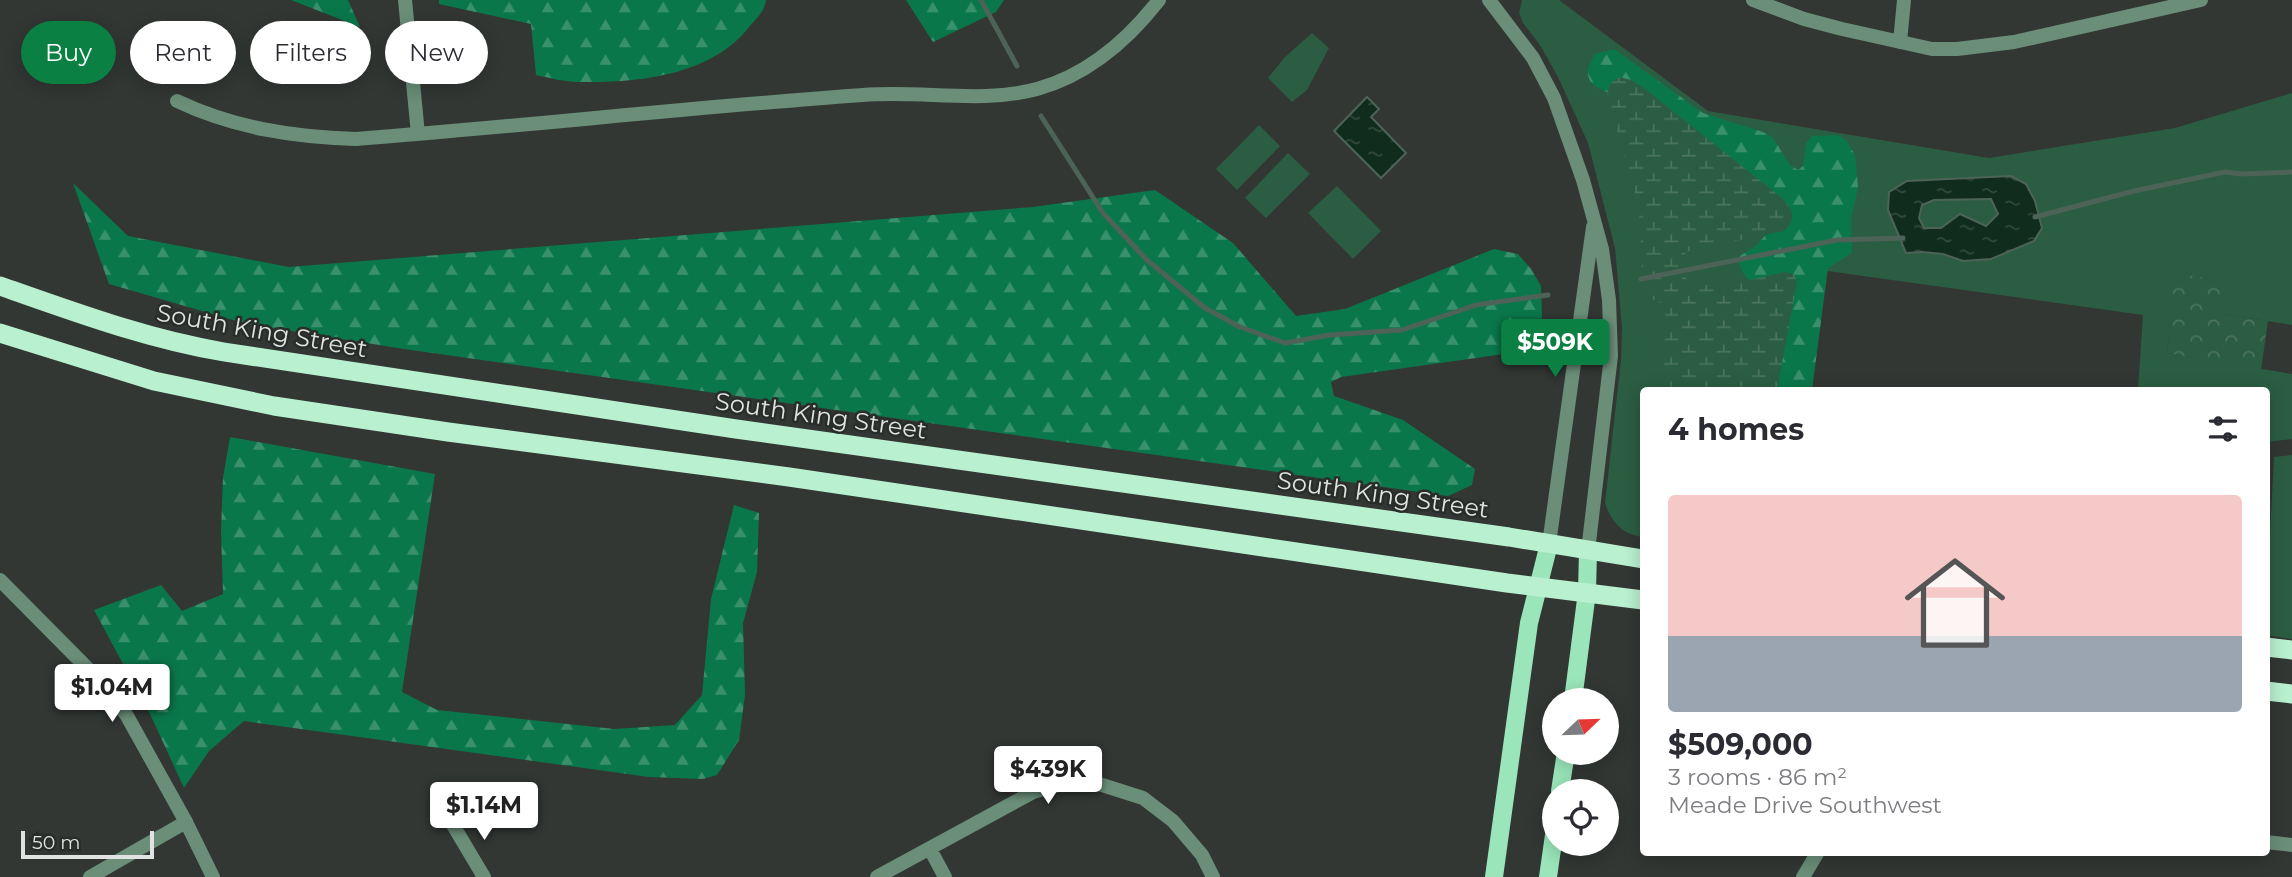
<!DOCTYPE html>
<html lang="en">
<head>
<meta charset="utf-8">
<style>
  :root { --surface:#fff; --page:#f2f2f3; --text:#2b2b33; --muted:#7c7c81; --accent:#0b8043 }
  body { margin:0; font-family:Montserrat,sans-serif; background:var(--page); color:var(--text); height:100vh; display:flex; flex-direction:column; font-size:26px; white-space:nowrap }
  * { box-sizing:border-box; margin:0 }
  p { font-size:23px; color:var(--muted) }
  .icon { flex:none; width:38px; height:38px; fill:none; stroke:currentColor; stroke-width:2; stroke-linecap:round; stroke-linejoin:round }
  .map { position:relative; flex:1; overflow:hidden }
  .side { position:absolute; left:1640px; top:387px; width:630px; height:469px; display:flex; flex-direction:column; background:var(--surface); border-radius:7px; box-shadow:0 4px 18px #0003 }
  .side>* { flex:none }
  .guide { position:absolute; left:21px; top:21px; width:665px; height:63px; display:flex; gap:14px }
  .needle { width:46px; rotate:67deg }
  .fabs { position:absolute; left:1542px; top:688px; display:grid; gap:14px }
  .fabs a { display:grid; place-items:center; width:77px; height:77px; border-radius:50%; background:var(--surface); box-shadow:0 4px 18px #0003; font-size:35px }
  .scale { position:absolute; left:21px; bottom:18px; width:133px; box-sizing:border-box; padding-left:7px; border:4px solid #e0e3e1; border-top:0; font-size:19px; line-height:24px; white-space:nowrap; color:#e0e3e1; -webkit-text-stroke:5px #282d2a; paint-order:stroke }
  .price { position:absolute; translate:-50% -60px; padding:0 16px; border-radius:7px; background:#fff; color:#222; font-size:23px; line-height:46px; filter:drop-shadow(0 2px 4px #0008) }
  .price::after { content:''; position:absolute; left:50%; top:42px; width:21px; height:16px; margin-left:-10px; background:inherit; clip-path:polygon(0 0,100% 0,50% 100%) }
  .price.current { background:var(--accent); color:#fff }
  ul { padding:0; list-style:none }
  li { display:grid; align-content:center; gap:14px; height:371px; padding:0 28px }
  li span { display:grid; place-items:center; height:217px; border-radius:7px; color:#555 }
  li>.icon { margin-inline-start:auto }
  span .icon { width:126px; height:126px; fill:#fffc; stroke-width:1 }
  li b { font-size:30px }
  h2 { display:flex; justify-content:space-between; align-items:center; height:84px; padding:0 28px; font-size:30px }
  .pill { padding:0 24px; border-radius:32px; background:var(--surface); box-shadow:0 4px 18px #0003; font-size:24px; line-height:63px }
  .pill.current { background:var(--accent); color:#fff }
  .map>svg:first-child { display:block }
  .grass { fill:#2b5d42 }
  .forest { fill:url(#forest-firs) }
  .wetland { fill:url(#wetland-marsh) }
  .park { fill:url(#park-crowns) }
  .water { fill:url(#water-ripples); stroke:#4e6358; stroke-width:2; fill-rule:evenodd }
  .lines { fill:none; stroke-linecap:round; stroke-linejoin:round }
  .stream { stroke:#4e6358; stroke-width:5 }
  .minor { stroke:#6a8e78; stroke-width:14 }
  .tertiary { stroke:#6a8e78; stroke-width:14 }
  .primary { stroke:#9ae6ba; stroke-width:18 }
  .trunk { stroke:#b9f0d0; stroke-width:19 }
  .labels { text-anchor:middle; stroke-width:5; stroke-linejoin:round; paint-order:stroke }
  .street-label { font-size:24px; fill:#e0e3e1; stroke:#282d2a }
</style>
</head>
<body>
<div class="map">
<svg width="2292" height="877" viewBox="0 0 2292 877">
  <defs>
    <pattern id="forest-firs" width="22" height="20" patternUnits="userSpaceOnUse" patternTransform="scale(1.75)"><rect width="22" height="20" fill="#0a774a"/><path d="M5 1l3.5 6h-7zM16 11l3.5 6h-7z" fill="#39916c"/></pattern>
    <pattern id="wetland-marsh" width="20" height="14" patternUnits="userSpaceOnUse" patternTransform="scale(1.75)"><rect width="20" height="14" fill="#2b5d42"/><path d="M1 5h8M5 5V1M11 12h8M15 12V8" fill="none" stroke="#49745d"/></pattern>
    <pattern id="park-crowns" width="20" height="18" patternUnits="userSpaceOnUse" patternTransform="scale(1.75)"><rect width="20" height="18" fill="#2b5d42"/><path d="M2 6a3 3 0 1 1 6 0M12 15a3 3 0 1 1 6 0" fill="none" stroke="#49745d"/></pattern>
    <pattern id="water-ripples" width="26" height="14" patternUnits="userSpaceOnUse" patternTransform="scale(1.75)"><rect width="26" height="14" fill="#0f2c1d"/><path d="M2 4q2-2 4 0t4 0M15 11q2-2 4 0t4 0" fill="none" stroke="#324a3e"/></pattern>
  </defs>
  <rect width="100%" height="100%" fill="#323734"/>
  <!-- grass -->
  <path class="grass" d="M1522 0H1559L1708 111 1989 158 2175 128 2292 93V325L2222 314 2175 273 2167 353 2292 374V439L2266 442V390H2138L2143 315 1813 269 1801 390H1643V537C1622 534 1612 523 1605 503L1621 360 1622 328 1615 248 1588 143 1558 77 1540 45 1523 23 1519 13Z
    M1312 33 1329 48 1307 90 1292 102 1268 78 1285 57Z
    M1259 125 1280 146 1237 190 1216 169Z
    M1288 153 1310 174 1266 218 1245 198Z
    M1337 186 1381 231 1353 259 1308 213Z
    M2292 455V639L2266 635V611L2274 457Z"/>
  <!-- forest -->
  <path class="forest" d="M291 0H348L360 27Z
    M439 0H766C765 11 756 19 749 27 711 76 637 83 579 82 565 82 550 78 536 75L531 24 439 4Z
    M906 0H1004L996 12 933 42Z
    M1614 49 1703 113 1763 132 1773 138 1790 165 1798 170 1803 166 1806 143 1812 136 1837 135 1847 141 1855 155 1858 187 1851 220 1852 253 1828 268 1812 390H1781L1770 371 1755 285C1745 277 1737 269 1740 256L1758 244 1767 233 1610 93C1587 86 1582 75 1595 54Z
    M73 183 128 236 289 267 1033 207 1155 190 1233 243 1296 316 1345 309 1494 249 1518 254 1531 269 1541 286 1542 317 1537 336 1511 353 1341 377 1331 382 1334 396 1403 420 1475 469 1472 485 1448 496 404 349 247 324 109 284Z
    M230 437 435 474 402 692 437 710 614 729 675 725 702 695 711 599 734 505 759 513 757 572 743 623 745 695 739 740 717 775 703 779 649 777 244 721 209 751 184 788 151 716 94 610 161 585 182 611 223 594 221 530 223 478Z"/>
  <!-- wetland -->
  <path class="wetland" d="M1620 77 1631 80 1644 88 1783 199C1794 212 1796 218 1784 231L1689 251 1682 256C1681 264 1681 271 1686 278 1701 295 1764 276 1785 272L1794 274 1797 282 1777 390H1663L1666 317 1662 304 1645 295C1639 268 1643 241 1639 214 1633 175 1618 136 1607 98 1608 87 1609 82 1620 77Z"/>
  <!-- park -->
  <path class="park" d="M2174 273 2227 281 2222 314 2268 321 2261 370 2167 353Z"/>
  <!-- water -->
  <path class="water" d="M1367 97 1379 109 1371 117 1406 153 1381 178 1334 131Z
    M2011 176 2026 184 2035 201 2042 228 2034 241 1991 259 1963 261 1943 254 1922 252 1906 253 1888 210 1889 192 1907 181ZM1991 199 1998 214 1986 226 1960 214 1941 228H1924L1919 218 1922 205 1934 200Z"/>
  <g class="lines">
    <!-- stream -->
    <path class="stream" d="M981 0 1017 66
      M1041 116 1103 213 1147 260 1205 308 1240 327 1285 343 1330 335 1402 330 1476 305 1548 295
      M2035 217 2134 191 2225 172 2241 174 2292 172
      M1641 279 1837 240 1903 238"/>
    <!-- minor -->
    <path class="minor" d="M405 0 418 134
      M1489 0 1533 58 1554 98 1583 180 1602 249 1609 300 1611 356 1588 551
      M1753 0 1804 19 1842 29 1932 49H1957L2014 42 2201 0
      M1900 42 1904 0
      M177 101C234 128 293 137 356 139 525 126 694 107 863 95 921 90 981 104 1037 89 1088 75 1127 41 1159 0
      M1549 544 1593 227
      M453 825 484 877
      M2266 842 2292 845
      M930 849 945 877
      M90 877 186 822
      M877 877 1033 792 1066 783 1099 784 1143 798 1173 821 1202 855 1213 877
      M1803 877 1818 852"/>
    <!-- tertiary -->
    <path class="tertiary" d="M0 580 104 685 127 716 186 822 213 877"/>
    <!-- primary -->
    <path class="primary" d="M1573 700 1587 592 1588 551
      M1560 791 1566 752
      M1494 877 1529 623 1549 544
      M1548 877 1554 835"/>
    <!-- trunk -->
    <path class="trunk" d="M0 286C74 312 147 339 224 352L736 429 1509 537 1643 559
      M0 333 154 381 274 406 448 432 789 477 1507 583 1643 600
      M2266 647 2292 650
      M2266 691 2292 694"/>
  </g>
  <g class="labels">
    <!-- street labels -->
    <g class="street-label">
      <text transform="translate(262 331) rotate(10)" y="8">South King Street</text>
      <text transform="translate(821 416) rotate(8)" y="8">South King Street</text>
      <text transform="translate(1383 495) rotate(8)" y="8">South King Street</text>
    </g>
  </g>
</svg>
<div class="fabs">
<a><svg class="needle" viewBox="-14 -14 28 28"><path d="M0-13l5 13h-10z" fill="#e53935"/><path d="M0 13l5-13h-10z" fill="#7c7c81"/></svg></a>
<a><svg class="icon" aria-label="locate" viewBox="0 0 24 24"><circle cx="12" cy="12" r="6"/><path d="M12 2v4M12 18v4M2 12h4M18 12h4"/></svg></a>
</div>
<div class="scale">50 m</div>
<b class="price current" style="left:1555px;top:379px">$509K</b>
<b class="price" style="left:112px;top:724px">$1.04M</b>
<b class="price" style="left:1048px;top:806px">$439K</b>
<b class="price" style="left:484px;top:842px">$1.14M</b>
<div class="guide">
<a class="pill current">Buy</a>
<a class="pill">Rent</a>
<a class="pill">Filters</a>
<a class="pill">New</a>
</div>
<section class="side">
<h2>4 homes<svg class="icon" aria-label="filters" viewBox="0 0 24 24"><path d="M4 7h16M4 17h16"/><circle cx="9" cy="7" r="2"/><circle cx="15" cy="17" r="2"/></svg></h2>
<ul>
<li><span style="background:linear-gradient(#f6c9c9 65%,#9aa5b1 0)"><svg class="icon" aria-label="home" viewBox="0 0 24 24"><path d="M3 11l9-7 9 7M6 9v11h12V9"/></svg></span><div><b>$509,000</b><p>3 rooms · 86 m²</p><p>Meade Drive Southwest</p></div></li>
</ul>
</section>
</div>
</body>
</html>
